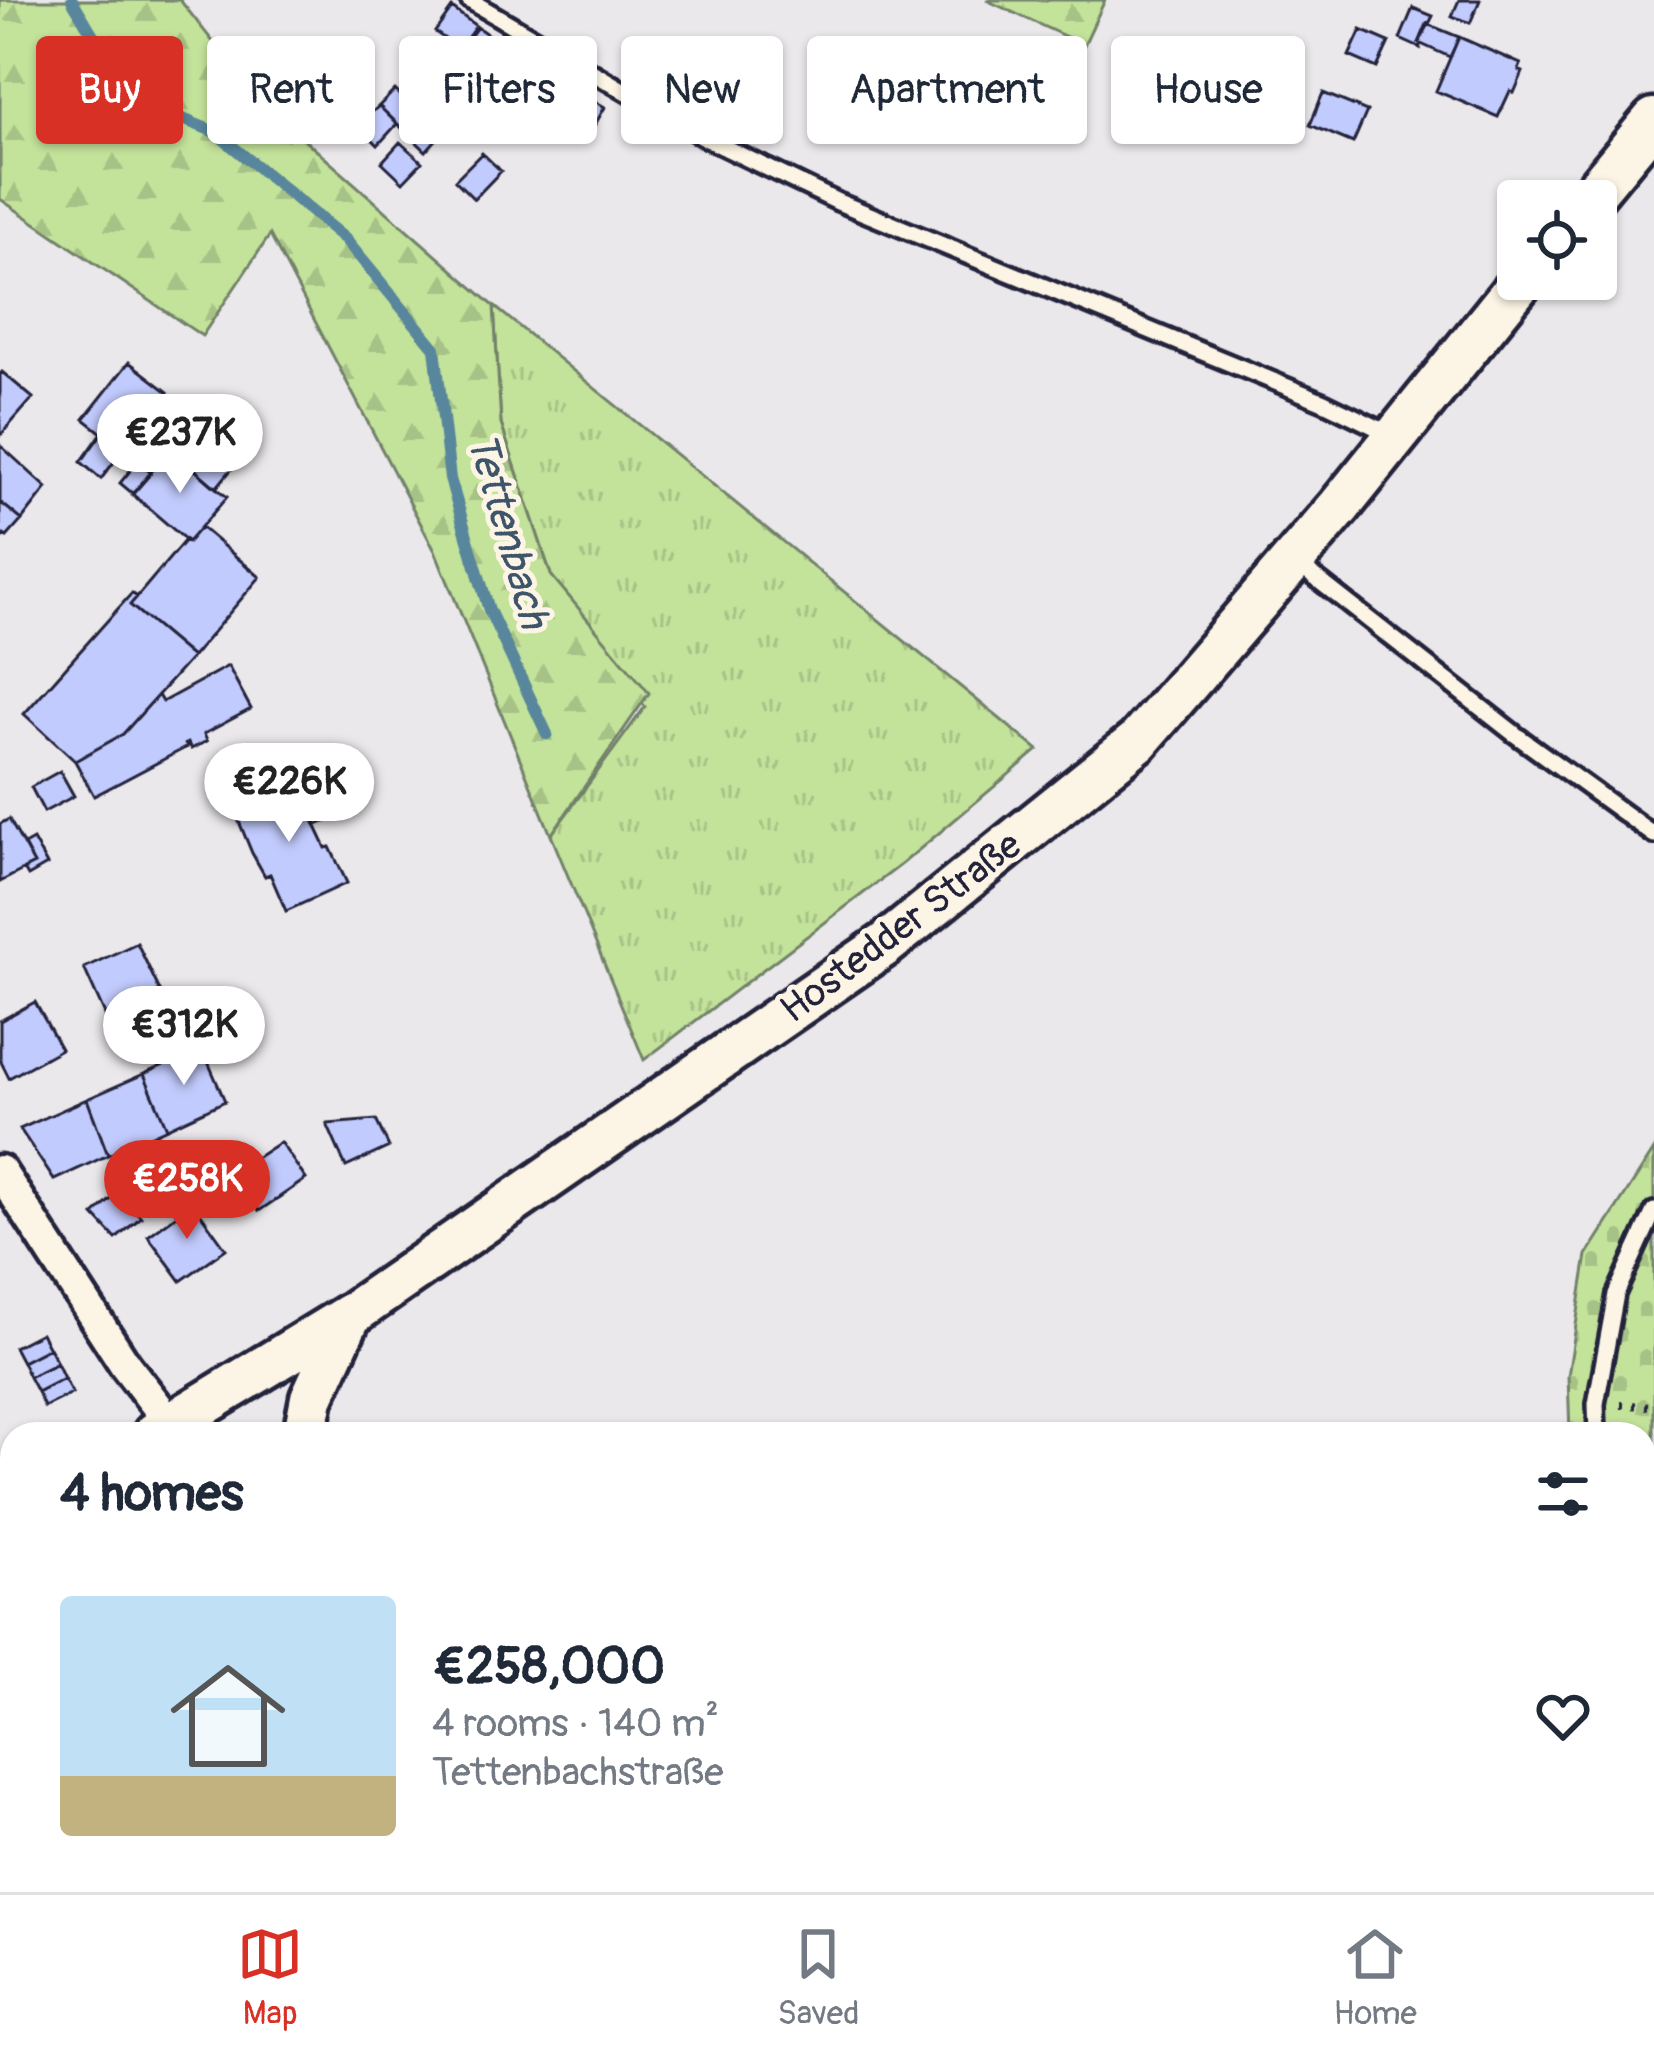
<!DOCTYPE html>
<html lang="en">
<head>
<meta charset="utf-8">
<style>
  :root { --surface:#fff; --page:#f6f6f7; --text:#1f2937; --muted:#747a83; --line:#e0e1e3; --accent:#d93025 }
  body { margin:0; font-family:Pangolin,sans-serif; background:var(--page); color:var(--text); height:100vh; display:flex; flex-direction:column; font-size:45px; white-space:nowrap }
  * { box-sizing:border-box; margin:0 }
  p { font-size:39px; color:var(--muted) }
  .icon { flex:none; width:66px; height:66px; fill:none; stroke:currentColor; stroke-width:2; stroke-linecap:round; stroke-linejoin:round }
  .map { position:relative; flex:1; overflow:hidden }
  .panel { position:absolute; left:0px; top:1422px; width:1656px; height:471px; display:flex; flex-direction:column; background:var(--surface); border-radius:36px 36px 0 0; box-shadow:0 3px 9px #0004 }
  .panel>* { flex:none }
  .banner { position:absolute; left:36px; top:36px; width:1584px; height:108px; display:flex; gap:24px }
  .controls { position:absolute; left:1497px; top:180px; display:grid; gap:24px }
  .controls a { display:grid; place-items:center; width:120px; height:120px; border-radius:12px; background:var(--surface); box-shadow:0 3px 9px #0004; font-size:60px }
  .price { position:absolute; translate:-50% -102px; padding:0 27px; border-radius:42px; background:#fff; color:#222; font-size:39px; line-height:78px; filter:drop-shadow(0 3px 6px #0008) }
  .price::after { content:''; position:absolute; left:50%; top:72px; width:36px; height:27px; margin-left:-18px; background:inherit; clip-path:polygon(0 0,100% 0,50% 100%) }
  .price.current { background:var(--accent); color:#fff }
  ul { padding:0; list-style:none }
  li { display:flex; align-items:center; gap:36px; height:300px; padding:0 60px }
  li span { display:grid; place-items:center; flex:none; width:336px; height:240px; border-radius:12px; color:#555 }
  li>.icon { margin-inline-start:auto }
  span .icon { width:144px; height:144px; fill:#fffc; stroke-width:1 }
  li b { font-size:51px }
  h2 { display:flex; justify-content:space-between; align-items:center; height:144px; padding:0 60px; font-size:51px }
  .pill { padding:0 42px; border-radius:12px; background:var(--surface); box-shadow:0 3px 9px #0004; font-size:42px; line-height:108px }
  .pill.current { background:var(--accent); color:#fff }
  .dock { display:flex; justify-content:space-around; align-items:center; height:168px; border-top:3px solid var(--line); background:var(--surface); font-size:33px; color:var(--muted) }
  .dock a { display:grid; justify-items:center; gap:6px }
  .dock .current { color:var(--accent) }
  .map>svg:first-child { display:block }
  .grass { fill:url(#grass-tufts); stroke:#72826a; stroke-width:3 }
  .forest { fill:url(#forest-firs); stroke:#72826a; stroke-width:3 }
  .cemetery { fill:url(#cemetery-stones); stroke:#72826a; stroke-width:3 }
  .lines { fill:none; stroke-linecap:round; stroke-linejoin:round }
  .stream { stroke:#58869c; stroke-width:12 }
  .building { fill:#c2cbfd; stroke:#22223b; stroke-width:3 }
  .service-casing { stroke:#22223b; stroke-width:24 }
  .minor-casing { stroke:#22223b; stroke-width:39 }
  .secondary-casing { stroke:#22223b; stroke-width:51 }
  .path { stroke:#22223b; stroke-width:8; stroke-dasharray:3 9; stroke-linecap:butt }
  .service { stroke:#fcf5e5; stroke-width:15 }
  .minor { stroke:#fcf5e5; stroke-width:30 }
  .secondary { stroke:#fcf5e5; stroke-width:42 }
  .labels { text-anchor:middle; stroke-width:10; stroke-linejoin:round; paint-order:stroke }
  .street-label { font-size:39px; fill:#22223b; stroke:#fcf5e5 }
  .water-label { font-size:42px; font-style:italic; fill:#3d546b; stroke:#fcf5e5 }
</style>
</head>
<body>
<div class="map">
<svg width="1654" height="1892" viewBox="0 0 1654 1892">
  <defs>
    <pattern id="grass-tufts" width="24" height="20" patternUnits="userSpaceOnUse" patternTransform="scale(3)"><rect width="24" height="20" fill="#c3e29a"/><path d="M3 7l-1-3M5 7V3M7 7l1-3M15 17l-1-3M17 17v-4M19 17l1-3" fill="none" stroke="#a7c286"/></pattern>
    <pattern id="forest-firs" width="22" height="20" patternUnits="userSpaceOnUse" patternTransform="scale(3)"><rect width="22" height="20" fill="#c3e29a"/><path d="M5 1l3.5 6h-7zM16 11l3.5 6h-7z" fill="#a7c286"/></pattern>
    <pattern id="cemetery-stones" width="16" height="16" patternUnits="userSpaceOnUse" patternTransform="scale(3)"><rect width="16" height="16" fill="#c3e29a"/><path d="M2 7V4a2 2 0 0 1 4 0v3zM10 15v-3a2 2 0 0 1 4 0v3z" fill="#a7c286"/></pattern>
  </defs>
  <rect width="100%" height="100%" fill="#ebe8ec"/>
  <filter id="ink" filterUnits="userSpaceOnUse"><feTurbulence type="fractalNoise" baseFrequency=".00833" numOctaves="2"/><feDisplacementMap in="SourceGraphic" scale="24" xChannelSelector="R" yChannelSelector="G"/><feConvolveMatrix kernelMatrix="1 2 1 2 8 2 1 2 1" color-interpolation-filters="sRGB"/></filter>
  <g filter="url(#ink)">
    <!-- grass -->
    <path class="grass" d="M494 306 1038 750 902 864 644 1060 551 835 645 707 551 575 501 424Z
      M12 1699V1881H237L222 1892H0V1724Z"/>
    <!-- forest -->
    <path class="forest" d="M0 0H180L259 100 494 306 501 424 551 575 649 693 551 835 436 553 270 235 202 336 0 199Z
      M986 0H1105L1084 45Z"/>
    <!-- cemetery -->
    <path class="cemetery" d="M1654 1150V1707L1644 1691V1434H1570L1568 1376 1587 1255Z
      M1654 1804V1892H1551L1563 1881H1644V1812Z"/>
    <g class="lines">
      <!-- stream -->
      <path class="stream" d="M72 0 131 98 215 132 345 239 435 348 450 479 489 610 547 734"/>
    </g>
    <!-- building -->
    <path class="building" d="M1459 0H1480L1470 23 1452 16Z
      M452 8 476 26 459 49 435 32Z
      M1413 8 1433 16 1419 43 1420 48 1400 39Z
      M1427 24 1459 37 1450 57 1419 43Z
      M477 27 501 44 492 56 468 39Z
      M1361 30 1389 42 1377 68 1349 56Z
      M1459 37 1521 64 1519 70 1523 72 1514 93 1510 91 1498 117 1436 91Z
      M470 41 492 56 483 69 461 54Z
      M446 43 485 71 470 91 432 64Z
      M1231 63 1250 71 1242 88 1223 80Z
      M563 83 605 107 588 137 546 113Z
      M395 90 412 106 418 99 431 112 425 119 441 134 426 151 379 106Z
      M1323 93 1367 111 1353 143 1310 125Z
      M362 106 370 114 379 106 397 124 378 145 351 117Z
      M400 142 422 162 403 182 382 162Z
      M482 153 501 171 474 199 455 180Z
      M129 362 168 392 101 479 81 462 102 433 84 419Z
      M2 372 33 398 0 436V374Z
      M185 432 231 470 216 488 171 449Z
      M0 445 47 488 22 520 0 502Z
      M171 449 227 497 188 542 132 494Z
      M138 461 151 473 133 494 120 483Z
      M0 502 22 520 7 537 4 535 0 540Z
      M201 527 260 577 192 657 130 605 185 540 188 542Z
      M132 593 137 597 130 605 192 657 123 734 75 761 24 714Z
      M228 666 251 709 204 734 207 741 191 749 188 743 185 744 187 747 94 796 75 761 123 734 158 695 162 702Z
      M60 771 74 796 44 812 31 787Z
      M294 780 326 848 330 847 347 883 286 911 270 874 265 876 252 853 233 807Z
      M313 784 329 820 317 825 299 791Z
      M9 819 34 864 0 882V824Z
      M33 840 47 865 28 876 24 869 34 864 24 845Z
      M137 943 160 991 106 1017 84 968Z
      M35 1002 61 1049 9 1078 0 1060V1021Z
      M202 1048 225 1101 167 1128 144 1074Z
      M144 1074 167 1128 108 1155 87 1099Z
      M87 1099 108 1155 54 1180 20 1129Z
      M376 1120 389 1147 346 1167 327 1124Z
      M280 1142 306 1179 259 1211 233 1173Z
      M119 1192 141 1217 116 1239 94 1215Z
      M193 1203 226 1249 181 1281 148 1236Z
      M41 1333 49 1348 22 1362 14 1347Z
      M49 1348 57 1363 29 1377 22 1362Z
      M57 1363 64 1378 37 1392 29 1377Z
      M64 1378 72 1393 44 1407 37 1392Z"/>
    <g class="lines">
      <!-- service casing -->
      <g class="service-casing">
        <path id="service" d="M469 0 703 137 838 202 1324 402 1392 435
          M1294 561 1516 735 1654 835
          M1597 1434 1596 1404 1616 1294 1654 1211
          M1644 1623 1647 1632 1654 1626
          M1644 1768 1654 1759
          M1505 1892 1517 1881"/>
      </g>
      <!-- minor casing -->
      <g class="minor-casing">
        <path id="minor" d="M0 1171 126 1366 172 1425"/>
      </g>
      <!-- secondary casing -->
      <g class="secondary-casing">
        <path id="secondary" d="M1587 201 1654 120
          M155 1434 350 1315 886 944 1138 741 1339 507 1523 279
          M305 1434 312 1398 350 1315
          M0 1516 12 1511
          M641 1881 652 1892"/>
      </g>
      <!-- path -->
      <path class="path" d="M1621 1405 1654 1406
        M1644 1504 1654 1502
        M0 1653 12 1676
        M226 1881 240 1892"/>
      <!-- service -->
      <use href="#service" class="service"/>
      <!-- minor -->
      <use href="#minor" class="minor"/>
      <!-- secondary -->
      <use href="#secondary" class="secondary"/>
    </g>
  </g>
  <g class="labels">
    <!-- street labels -->
    <g class="street-label">
      <text transform="translate(900 926) rotate(-37)" y="14">Hostedder Straße</text>
    </g>
    <!-- water labels -->
    <g class="water-label">
      <text transform="translate(509 530) rotate(74)" y="15">Tettenbach</text>
    </g>
  </g>
</svg>
<div class="controls">
<a><svg class="icon" aria-label="locate" viewBox="0 0 24 24"><circle cx="12" cy="12" r="6"/><path d="M12 2v4M12 18v4M2 12h4M18 12h4"/></svg></a>
</div>
<b class="price" style="left:180px;top:496px">€237K</b>
<b class="price" style="left:289px;top:845px">€226K</b>
<b class="price" style="left:184px;top:1088px">€312K</b>
<b class="price current" style="left:187px;top:1242px">€258K</b>
<div class="banner">
<a class="pill current">Buy</a>
<a class="pill">Rent</a>
<a class="pill">Filters</a>
<a class="pill">New</a>
<a class="pill">Apartment</a>
<a class="pill">House</a>
</div>
<section class="panel">
<h2>4 homes<svg class="icon" aria-label="filters" viewBox="0 0 24 24"><path d="M4 7h16M4 17h16"/><circle cx="9" cy="7" r="2"/><circle cx="15" cy="17" r="2"/></svg></h2>
<ul>
<li><span style="background:linear-gradient(#bfe0f5 75%,#c2b280 0)"><svg class="icon" aria-label="home" viewBox="0 0 24 24"><path d="M3 11l9-7 9 7M6 9v11h12V9"/></svg></span><div><b>€258,000</b><p>4 rooms · 140 m²</p><p>Tettenbachstraße</p></div><svg class="icon" aria-label="heart" viewBox="0 0 24 24"><path d="M12 20l-8-8c-3-5 5-10 8-4 3-6 11-1 8 4z"/></svg></li>
</ul>
</section>
</div>
<nav class="dock">
<a class="current"><svg class="icon" aria-label="map" viewBox="0 0 24 24"><path d="M3 6l6-2 6 2 6-2v14l-6 2-6-2-6 2zM9 4v14M15 6v14"/></svg>Map</a>
<a><svg class="icon" aria-label="saved" viewBox="0 0 24 24"><path d="M7 4h10v16l-5-4-5 4z"/></svg>Saved</a>
<a><svg class="icon" aria-label="home" viewBox="0 0 24 24"><path d="M3 11l9-7 9 7M6 9v11h12V9"/></svg>Home</a>
</nav>
</body>
</html>
